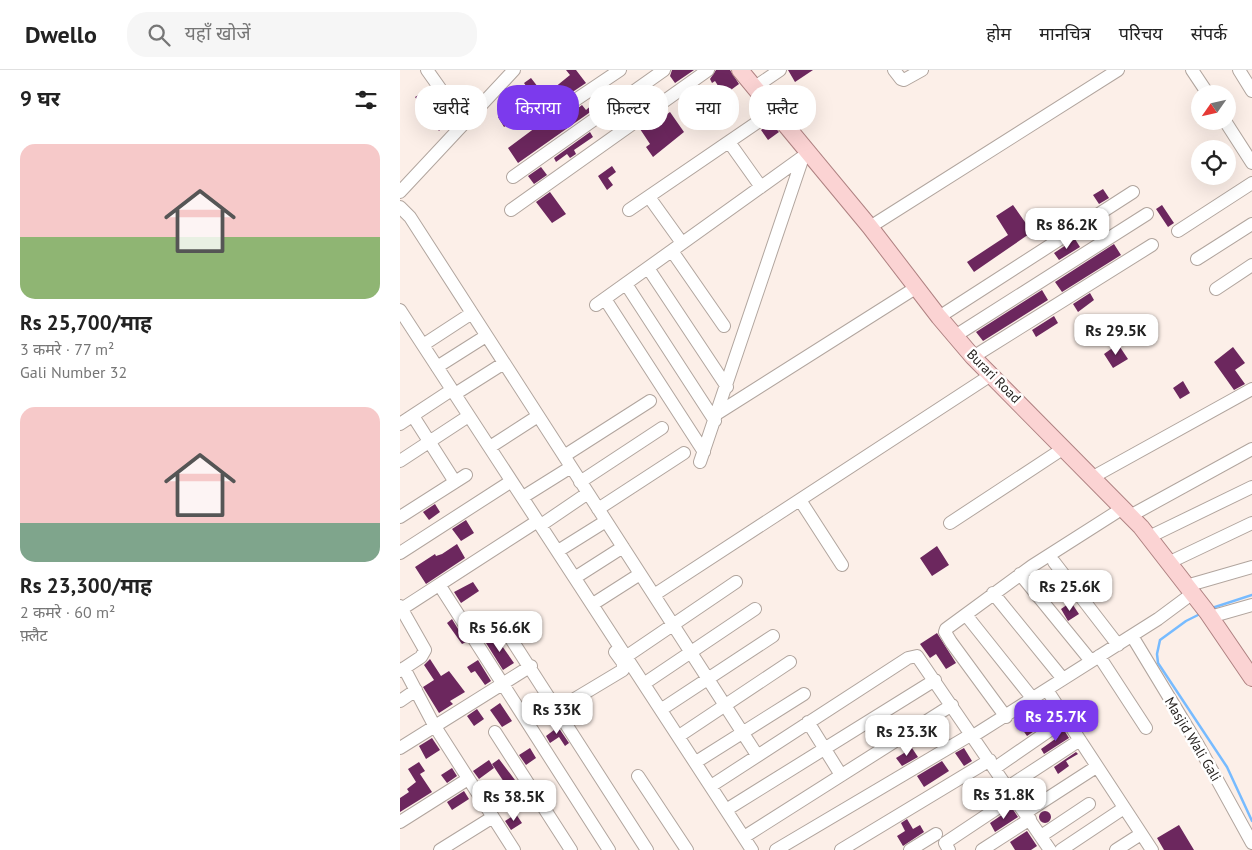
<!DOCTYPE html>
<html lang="hi">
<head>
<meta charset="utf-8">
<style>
  :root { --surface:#fff; --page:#f6f6f6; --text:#222; --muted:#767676; --line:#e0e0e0; --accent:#7c3aed }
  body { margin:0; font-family:"PT Sans","Noto Sans Devanagari",sans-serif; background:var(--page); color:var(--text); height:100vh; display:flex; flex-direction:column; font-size:19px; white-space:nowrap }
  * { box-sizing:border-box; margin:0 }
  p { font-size:16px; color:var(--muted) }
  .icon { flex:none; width:28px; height:28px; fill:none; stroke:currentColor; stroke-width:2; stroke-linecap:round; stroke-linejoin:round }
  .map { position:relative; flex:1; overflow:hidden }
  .side { display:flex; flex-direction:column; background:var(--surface); width:400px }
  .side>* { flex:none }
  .guide { position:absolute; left:15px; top:15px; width:475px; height:45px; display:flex; gap:10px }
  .needle { width:32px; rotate:236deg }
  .controls { position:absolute; left:791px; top:15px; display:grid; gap:10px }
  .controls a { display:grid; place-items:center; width:45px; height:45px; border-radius:50%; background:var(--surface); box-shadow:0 5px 20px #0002; font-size:25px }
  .price { position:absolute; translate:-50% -42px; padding:0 11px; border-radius:10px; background:#fff; color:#222; font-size:16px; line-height:32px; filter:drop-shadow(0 1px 2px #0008) }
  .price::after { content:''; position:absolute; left:50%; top:30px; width:15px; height:11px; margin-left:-8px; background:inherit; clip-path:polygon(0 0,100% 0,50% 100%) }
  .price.current { background:var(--accent); color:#fff }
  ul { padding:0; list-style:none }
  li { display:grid; align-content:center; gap:10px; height:265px; padding:0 20px }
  li span { display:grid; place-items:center; height:155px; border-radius:15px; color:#555 }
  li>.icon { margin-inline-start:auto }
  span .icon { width:90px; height:90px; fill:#fffc; stroke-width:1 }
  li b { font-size:21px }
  h2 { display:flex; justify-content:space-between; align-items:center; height:60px; padding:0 20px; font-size:21px }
  .chip { padding:0 18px; border-radius:20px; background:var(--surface); box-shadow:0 5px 20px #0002; font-size:18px; line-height:45px }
  .chip.current { background:var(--accent); color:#fff }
  header { display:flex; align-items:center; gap:30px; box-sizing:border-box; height:70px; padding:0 25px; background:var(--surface); border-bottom:1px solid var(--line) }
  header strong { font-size:24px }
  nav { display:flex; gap:28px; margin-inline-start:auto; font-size:18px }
  .search { width:350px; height:45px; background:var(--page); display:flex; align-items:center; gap:12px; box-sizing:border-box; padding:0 18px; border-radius:20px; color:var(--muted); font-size:19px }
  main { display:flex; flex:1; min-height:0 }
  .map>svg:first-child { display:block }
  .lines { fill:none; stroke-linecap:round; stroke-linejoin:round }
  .stream { stroke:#7bf; stroke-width:2.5 }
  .building { fill:#6c275e }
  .minor-casing { stroke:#b1a59e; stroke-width:14 }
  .major-casing { stroke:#af8282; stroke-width:18 }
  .minor { stroke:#fff; stroke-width:12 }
  .major { stroke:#fbd3d3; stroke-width:16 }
  .labels { text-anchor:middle; stroke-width:5; stroke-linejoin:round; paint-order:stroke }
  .street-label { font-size:14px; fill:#272320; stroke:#fff }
</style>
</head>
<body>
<header>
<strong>Dwello</strong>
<div class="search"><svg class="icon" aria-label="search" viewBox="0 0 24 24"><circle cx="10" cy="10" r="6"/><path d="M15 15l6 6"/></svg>यहाँ खोजें</div>
<nav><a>होम</a><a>मानचित्र</a><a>परिचय</a><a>संपर्क</a></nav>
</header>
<main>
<section class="side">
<h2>9 घर<svg class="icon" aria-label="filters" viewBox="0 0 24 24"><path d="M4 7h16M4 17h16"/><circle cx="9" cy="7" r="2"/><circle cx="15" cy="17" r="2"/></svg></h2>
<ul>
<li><span style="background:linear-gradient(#f6c9c9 60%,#8fb573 0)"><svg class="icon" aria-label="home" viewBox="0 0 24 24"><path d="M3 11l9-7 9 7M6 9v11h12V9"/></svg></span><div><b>Rs 25,700/माह</b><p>3 कमरे · 77 m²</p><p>Gali Number 32</p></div></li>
<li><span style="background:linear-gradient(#f6c9c9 75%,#7fa58c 0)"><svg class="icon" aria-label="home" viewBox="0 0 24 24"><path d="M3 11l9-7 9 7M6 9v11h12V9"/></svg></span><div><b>Rs 23,300/माह</b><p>2 कमरे · 60 m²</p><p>फ़्लैट</p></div></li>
</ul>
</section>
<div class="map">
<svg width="852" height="780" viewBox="0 0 852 780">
  <rect width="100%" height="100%" fill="#fcefe8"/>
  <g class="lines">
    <!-- stream -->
    <path class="stream" d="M812 538 852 525
      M800 544 786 551 760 570 757 584 758 593 827 697 852 751"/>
  </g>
  <!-- building -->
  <path class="building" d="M166 0H176L186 13 162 29 154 18 170 5Z
    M272 0H294L275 13 270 6Z
    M316 0H330L339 14 324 25 315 11 312 13 310 9Z
    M388 0H413L395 12Z
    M131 8 138 17 123 27 119 22 126 16 124 13Z
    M298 17 310 34 313 32 318 39 305 49 291 27 286 30 284 27Z
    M22 23 45 54 39 61 15 27Z
    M193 34 196 38 118 93 108 78 143 52 144 53 156 45 162 50 182 35 186 40Z
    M109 40 116 50 104 57 98 47Z
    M270 42 284 62 253 87 246 77 250 74 240 59 261 44 263 47Z
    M371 53 379 62 368 70 361 60Z
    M190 62 193 67 174 80 176 84 170 88 167 84 156 92 154 88Z
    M212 96 216 102 208 108 213 115 207 120 198 106Z
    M141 97 147 105 134 114 128 106Z
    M703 119 709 128 699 134 693 125Z
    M150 122 166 144 152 153 136 132Z
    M613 135 632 162 574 202 567 192 608 165 596 146Z
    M762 135 774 153 768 157 756 139Z
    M675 169 680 177 659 190 654 183Z
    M714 174 721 185 662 222 655 212Z
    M642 220 648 230 583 271 576 262Z
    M690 223 694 230 678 242 673 234Z
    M654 246 658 253 636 267 632 260Z
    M718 274 728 289 713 298 704 284Z
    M833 277 845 293 835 300 845 314 834 320 814 292Z
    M783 311 790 323 780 329 773 318Z
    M35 434 40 442 29 450 23 442Z
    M66 450 74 463 61 471 52 459Z
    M57 474 65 488 26 514 15 497 35 484 36 486 42 484Z
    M537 476 549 495 532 506 520 488Z
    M73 512 79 521 61 533 54 522Z
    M671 532 679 544 668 551 661 539Z
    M52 549 66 572 62 574 47 553Z
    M537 563 556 593 546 599 536 584 530 588 520 574Z
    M95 566 114 593 103 600 86 573Z
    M30 589 41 606 49 601 65 622 50 631 53 634 39 643 23 617 34 610 24 595Z
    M78 590 91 611 85 615 75 601 71 603 67 597Z
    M100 633 112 651 102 657 90 640Z
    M77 639 84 649 74 656 67 646Z
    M646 640 652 649 627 666 622 659Z
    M154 651 169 673 165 676 159 667 150 673 146 666 154 660 150 654Z
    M664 660 669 668 644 684 641 679 658 667 657 665Z
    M32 668 40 680 26 689 19 676Z
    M130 678 136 688 126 695 119 685Z
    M512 678 518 687 502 696 496 688Z
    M564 678 572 691 564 696 555 683Z
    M676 682 678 684 666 691 669 696 658 704 654 697Z
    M99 689 121 718 111 725 113 727 97 738 91 730 108 718 92 694Z
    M89 690 94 698 79 709 73 701Z
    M542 691 549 701 524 717 517 706Z
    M19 692 25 701 20 704 32 722 0 742V728L9 722 7 719 16 712 8 699Z
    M52 698 57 706 47 713 41 705Z
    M64 721 69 729 52 740 47 732Z
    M612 738 618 747 595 762 590 753Z
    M639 747a6 6 0 1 1 12 0a6 6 0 1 1-12 0Z
    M116 744 122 753 111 760 105 751Z
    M507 749 513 759 520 755 524 762 503 776 497 766 505 761 501 753Z
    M779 755 794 780H764L757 768Z
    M627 761 637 776 631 780H615L610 772Z"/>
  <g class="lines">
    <!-- minor casing -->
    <g class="minor-casing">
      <path id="minor" d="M27 0 44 24 70 47
        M494 0 501 9 504 10 522 0
        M792 0 808 24
        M839 0 852 21
        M355 17 380 0
        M162 39 220 0
        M825 51 852 93
        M329 72 361 117
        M113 107 264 0
        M0 122 114 0
        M249 127 282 173
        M0 137 10 147 357 685
        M111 140 308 0
        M229 140 374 41
        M470 157 718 0
        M778 161 852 113
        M272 181 324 256
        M797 189 852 154
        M248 198 327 317
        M226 214 315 351
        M816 219 852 195
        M205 229 304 382
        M196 235 404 86
        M0 240 352 780
        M539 247 733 122
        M555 266 747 144
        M23 275 72 243
        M573 287 752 175
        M37 297 86 266
        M55 324 104 293
        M318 343 517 217
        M13 346 55 412
        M0 354 47 323
        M90 377 138 346
        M164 386 250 331
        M0 391 64 349
        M300 392 403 87
        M693 407 852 319
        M180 412 262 358
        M123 427 171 397
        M400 430 442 495
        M198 439 284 383
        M730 446 852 379
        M0 447 66 405
        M550 453 664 378
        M141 455 188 423
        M749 467 852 417
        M158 481 206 451
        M0 483 107 414
        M654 492 718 575
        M768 493 852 453
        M620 504 691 591
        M176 507 223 477
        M40 516 209 780
        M786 516 852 497
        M593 523 663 609
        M254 525 591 305
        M193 534 240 504
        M0 536 25 580 21 587 0 601
        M0 540 133 454
        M566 545 633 629
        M810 547 852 535
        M106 561 247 780
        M732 566 798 675 852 773
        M227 586 336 512
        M699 586 746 658
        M4 598 34 655 114 780
        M245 613 355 539
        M647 620 752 780
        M0 631 16 620
        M158 639 223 600V593L215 582
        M262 639 373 566
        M606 647 551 572 545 562 546 559 632 496 723 438
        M408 652 441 705
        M95 662 171 780
        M279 666 390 592
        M573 666 758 549 793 523
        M0 678 131 596
        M296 692 404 624
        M595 698 666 649
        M238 706 287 780
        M311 716 508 588 517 586 650 780
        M608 717 680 670
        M326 740 535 610
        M625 743 693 699
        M0 752 68 709
        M641 766 689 734
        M344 767 552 635
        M40 780 93 747
        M376 780 572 664
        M441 780 590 690
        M510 780 536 764
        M549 780 545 773 614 727
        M582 780 630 749
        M661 780 724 738
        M716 780 741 764"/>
    </g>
    <!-- major casing -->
    <g class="major-casing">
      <path id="major" d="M340 0 470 157 539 247 573 287 741 457 807 542 852 608"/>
    </g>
    <!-- minor -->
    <use href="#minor" class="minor"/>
    <!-- major -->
    <use href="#major" class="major"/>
  </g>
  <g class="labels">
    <!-- street labels -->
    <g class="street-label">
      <text transform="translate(594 306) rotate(45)" y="5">Burari Road</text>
      <text transform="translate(793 669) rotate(59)" y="5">Masjid Wali Gali</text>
    </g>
  </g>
</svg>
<div class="controls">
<a><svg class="needle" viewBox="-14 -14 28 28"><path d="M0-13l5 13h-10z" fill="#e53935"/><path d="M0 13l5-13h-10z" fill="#767676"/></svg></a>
<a><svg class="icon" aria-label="locate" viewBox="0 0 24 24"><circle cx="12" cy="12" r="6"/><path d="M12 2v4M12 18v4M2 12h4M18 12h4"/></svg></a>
</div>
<b class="price" style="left:667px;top:180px">Rs 86.2K</b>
<b class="price" style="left:716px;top:286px">Rs 29.5K</b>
<b class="price" style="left:670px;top:542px">Rs 25.6K</b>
<b class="price" style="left:100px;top:583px">Rs 56.6K</b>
<b class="price" style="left:157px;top:665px">Rs 33K</b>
<b class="price current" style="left:656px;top:672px">Rs 25.7K</b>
<b class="price" style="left:507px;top:687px">Rs 23.3K</b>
<b class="price" style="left:604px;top:750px">Rs 31.8K</b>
<b class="price" style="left:114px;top:752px">Rs 38.5K</b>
<div class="guide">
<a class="chip">खरीदें</a>
<a class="chip current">किराया</a>
<a class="chip">फ़िल्टर</a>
<a class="chip">नया</a>
<a class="chip">फ़्लैट</a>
</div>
</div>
</main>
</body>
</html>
